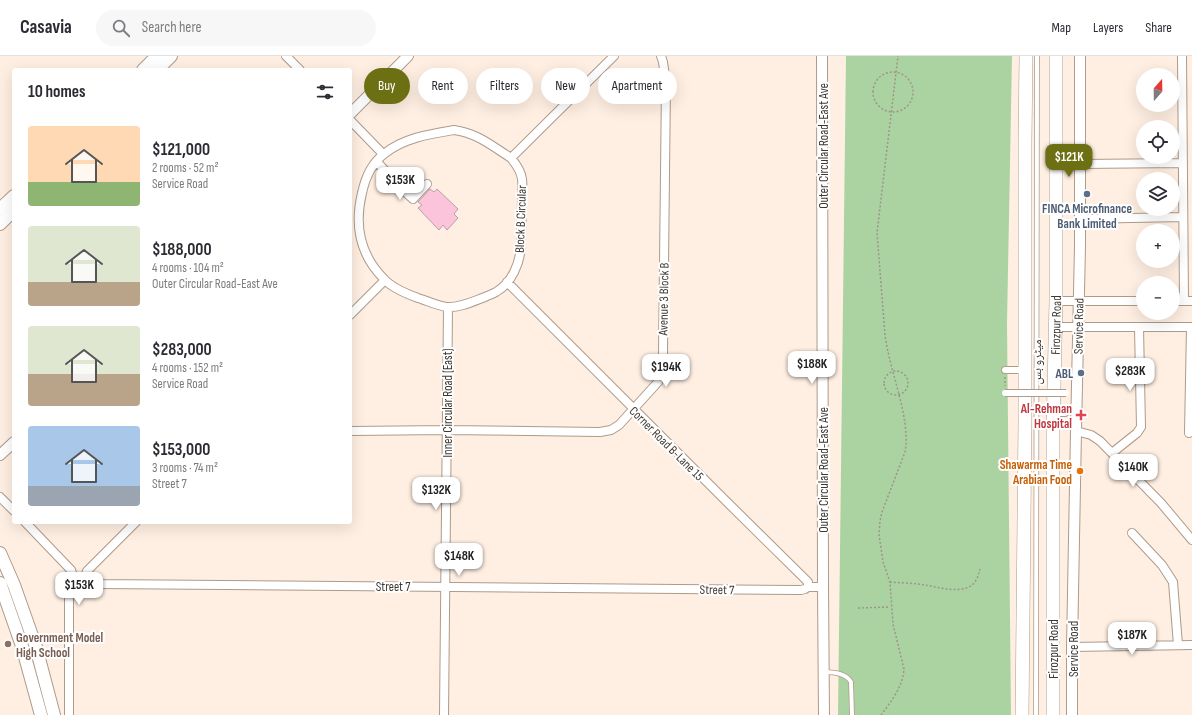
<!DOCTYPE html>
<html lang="en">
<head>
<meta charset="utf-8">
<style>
  :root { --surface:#fff; --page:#f7f7f7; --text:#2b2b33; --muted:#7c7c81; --line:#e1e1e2; --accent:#6d6f13 }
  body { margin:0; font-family:"Sofia Sans Condensed","Noto Naskh Arabic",sans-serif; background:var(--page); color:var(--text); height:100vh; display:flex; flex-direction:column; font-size:15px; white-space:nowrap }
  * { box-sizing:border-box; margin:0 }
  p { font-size:13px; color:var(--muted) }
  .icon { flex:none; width:22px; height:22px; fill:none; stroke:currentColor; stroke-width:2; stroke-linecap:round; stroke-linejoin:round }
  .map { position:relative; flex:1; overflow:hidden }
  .sheet { position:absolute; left:12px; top:12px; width:340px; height:456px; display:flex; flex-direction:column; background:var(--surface); border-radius:4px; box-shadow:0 4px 16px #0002 }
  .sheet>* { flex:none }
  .banner { position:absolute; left:364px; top:12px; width:380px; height:36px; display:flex; gap:8px }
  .needle { width:26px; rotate:20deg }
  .controls { position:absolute; left:1136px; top:12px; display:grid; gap:8px }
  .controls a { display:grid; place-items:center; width:44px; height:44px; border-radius:50%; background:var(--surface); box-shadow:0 4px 16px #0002; font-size:20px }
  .price { position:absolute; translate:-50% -34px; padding:0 9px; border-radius:8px; background:#fff; color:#222; font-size:13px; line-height:26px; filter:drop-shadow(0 1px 2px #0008) }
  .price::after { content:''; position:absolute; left:50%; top:24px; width:12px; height:9px; margin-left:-6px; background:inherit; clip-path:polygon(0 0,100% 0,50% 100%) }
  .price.selected { background:var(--accent); color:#fff }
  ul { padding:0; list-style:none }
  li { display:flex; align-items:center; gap:12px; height:100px; padding:0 16px }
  li span { display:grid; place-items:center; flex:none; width:112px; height:80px; border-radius:4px; color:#555 }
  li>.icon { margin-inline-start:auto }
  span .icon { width:48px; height:48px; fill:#fffc; stroke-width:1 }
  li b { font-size:17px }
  h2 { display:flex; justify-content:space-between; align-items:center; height:48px; padding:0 16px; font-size:17px }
  .tag { padding:0 14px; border-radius:18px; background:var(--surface); box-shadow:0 4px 16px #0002; font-size:14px; line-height:36px }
  .tag.selected { background:var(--accent); color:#fff }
  header { display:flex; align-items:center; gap:24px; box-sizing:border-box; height:56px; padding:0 20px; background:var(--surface); border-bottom:1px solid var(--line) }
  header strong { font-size:19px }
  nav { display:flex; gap:22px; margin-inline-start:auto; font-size:14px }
  .search { width:280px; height:36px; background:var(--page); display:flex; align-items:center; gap:10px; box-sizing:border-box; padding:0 14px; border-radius:22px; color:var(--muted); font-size:15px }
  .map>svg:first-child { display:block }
  .green { fill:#aad3a1 }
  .building { fill:#fbc4da; stroke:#b8a0aa }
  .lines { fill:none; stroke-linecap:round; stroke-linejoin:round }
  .service-casing { stroke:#ad9b8b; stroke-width:5.5 }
  .pedestrian-casing { stroke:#ad9b8b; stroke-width:8 }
  .minor-casing { stroke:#ad9b8b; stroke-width:10 }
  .tertiary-casing { stroke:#ad9b8b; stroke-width:12 }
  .secondary-casing { stroke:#ad9b8b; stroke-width:14 }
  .primary-casing { stroke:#ad9b8b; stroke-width:14 }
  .path { stroke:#9f948a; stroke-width:1.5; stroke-dasharray:2 2; stroke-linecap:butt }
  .service { stroke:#fff; stroke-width:4 }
  .pedestrian { stroke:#fff; stroke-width:6 }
  .minor { stroke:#fff; stroke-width:8 }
  .tertiary { stroke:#fff; stroke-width:10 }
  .secondary { stroke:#fff; stroke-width:12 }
  .primary { stroke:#fff; stroke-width:13 }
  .pedestrian-bridge-casing { stroke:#ad9b8b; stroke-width:8; stroke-linecap:butt }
  .pedestrian-bridge { stroke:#fff; stroke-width:6 }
  .service-dot { fill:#5c6f8a; stroke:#fff; stroke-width:1.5 }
  .health-dot { fill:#e0444e; stroke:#fff; stroke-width:1.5 }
  .food-dot { fill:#e8710a; stroke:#fff; stroke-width:1.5 }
  .education-dot { fill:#8d6e63; stroke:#fff; stroke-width:1.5 }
  .labels { text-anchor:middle; stroke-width:4; stroke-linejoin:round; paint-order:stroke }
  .street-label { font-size:13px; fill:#3f3831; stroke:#fff }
  .service-label { font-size:13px; font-weight:bold; fill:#4e5e75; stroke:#fff }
  .health-label { font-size:13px; font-weight:bold; fill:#be3a42; stroke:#fff; text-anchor:end }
  .food-label { font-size:13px; font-weight:bold; fill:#c56008; stroke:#fff; text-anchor:end }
  .education-label { font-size:13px; font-weight:bold; fill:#785e54; stroke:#fff; text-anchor:start }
</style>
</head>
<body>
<header>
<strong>Casavia</strong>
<div class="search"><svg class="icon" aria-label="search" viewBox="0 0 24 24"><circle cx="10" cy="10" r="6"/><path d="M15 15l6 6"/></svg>Search here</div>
<nav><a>Map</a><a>Layers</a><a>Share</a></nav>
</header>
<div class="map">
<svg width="1192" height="659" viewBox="0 0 1192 659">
  <rect width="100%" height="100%" fill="#ffefe2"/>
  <!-- green -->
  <path class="green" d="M846 0H1012L1007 268 1011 659H838Z"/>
  <!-- building -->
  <path class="building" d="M430 133 434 136 437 133 458 153 454 158 458 162 447 174 443 169 439 174 418 152 422 149 418 146Z"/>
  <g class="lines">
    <!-- service casing -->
    <g class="service-casing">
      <path id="service" d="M824 616C834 616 846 617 851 626L852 659
        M1036 659 1037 0"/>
    </g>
    <!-- pedestrian casing -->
    <g class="pedestrian-casing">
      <path id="pedestrian" d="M1005 314H1025
        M1053 357H1065"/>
    </g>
    <!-- minor casing -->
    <g class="minor-casing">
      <path id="minor" d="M286 0 300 14
        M1182 0 1184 245
        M350 64 383 98
        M454 74C477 77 492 90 511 102 516 108 521 115 522 123 523 129 522 135 522 141 522 157 521 173 521 190 520 207 512 227 496 236 493 238 489 239 485 241 474 245 460 252 447 251 438 250 428 245 418 242 407 238 392 232 384 223 360 199 354 170 362 137 365 123 372 107 384 98 403 82 430 78 454 74Z
        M511 102 614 0
        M377 106 402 133 413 143 427 128
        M1080 108 1183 107
        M1080 163 1183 161
        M507 226 727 446 804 522 808 526V531
        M1056 245H1143
        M1173 245H1192
        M350 259 385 224
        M1056 271H1192
        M350 375 447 374 600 376 611 374 619 369 658 326 662 316 663 299 666 27 663 6 661 0
        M1076 375 1091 379 1100 385 1161 447 1192 484
        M1189 377 1191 271
        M1112 397 1137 377 1141 371 1139 271
        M0 441 14 455
        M25 466 71 514C75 522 71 527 69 536V659
        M1132 477 1162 509 1173 526 1178 589
        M85 521C87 526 91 527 97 528L801 534 805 533 808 531H823
        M85 521 87 515 136 466
        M1072 591 1192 589
        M444 659 448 251"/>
    </g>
    <!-- tertiary casing -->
    <g class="tertiary-casing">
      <path id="tertiary" d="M822 0 823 531 824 659
        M350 58 408 0
        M0 399 14 386
        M1072 659V591L1076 375 1080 190V0"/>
    </g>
    <!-- secondary casing -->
    <g class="secondary-casing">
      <path id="secondary" d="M143 14 157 0
        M157 14 171 0
        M0 153 14 140
        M0 168 14 154
        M0 497 14 529 36 591 54 659
        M0 527 22 590 41 659"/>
    </g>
    <!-- primary casing -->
    <g class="primary-casing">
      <g id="primary">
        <path d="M1022 659 1025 364V85L1026 0"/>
        <path id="s1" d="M1053 659V374L1056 245V0"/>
      </g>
    </g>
    <!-- path -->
    <path class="path" d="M873 36a20 20 0 1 1 40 0a20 20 0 1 1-40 0Z
      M884 327a12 12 0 1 1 24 0a12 12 0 1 1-24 0Z
      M1005 321V330
      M890 526C901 527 913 527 925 529 937 531 953 536 966 532 975 530 978 521 980 513
      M858 552 890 551
      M881 659C891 646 903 630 904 613L893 568 890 526 883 506 881 492 879 479 880 465 882 456 905 396C907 386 906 378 905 368 901 338 889 309 885 279L877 177 898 0"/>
    <!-- service -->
    <use href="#service" class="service"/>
    <!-- pedestrian -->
    <use href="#pedestrian" class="pedestrian"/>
    <!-- minor -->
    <use href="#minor" class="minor"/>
    <!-- tertiary -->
    <use href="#tertiary" class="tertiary"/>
    <!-- secondary -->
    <use href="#secondary" class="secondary"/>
    <!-- primary -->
    <use href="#primary" class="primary"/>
    <!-- pedestrian-bridge casing -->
    <g class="pedestrian-bridge-casing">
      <path id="pedestrian-bridge" d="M1005 337H1066"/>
    </g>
    <!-- pedestrian-bridge -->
    <use href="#pedestrian-bridge" class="pedestrian-bridge"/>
  </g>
  <!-- markers -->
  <g class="service-dot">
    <circle cx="1087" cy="138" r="4"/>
    <circle cx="1081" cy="317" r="4"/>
  </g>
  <path class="health-dot" d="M1079 353h4v4h4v4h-4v4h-4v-4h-4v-4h4z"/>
  <circle class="food-dot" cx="1080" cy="415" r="4"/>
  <circle class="education-dot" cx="8" cy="588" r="4"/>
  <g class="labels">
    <!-- street labels -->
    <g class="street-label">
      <text transform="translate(823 90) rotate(-90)" y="5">Outer Circular Road-East Ave</text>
      <text transform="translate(520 163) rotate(-88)" y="5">Block B Circular</text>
      <text transform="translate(663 243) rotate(-89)" y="5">Avenue 3 Block B</text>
      <text dy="5" stroke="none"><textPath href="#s1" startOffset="390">Firozpur Road</textPath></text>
      <text transform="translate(1078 270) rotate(-89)" y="5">Service Road</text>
      <text transform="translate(1036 306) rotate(-90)" y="5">میٹرو بس</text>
      <text transform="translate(447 347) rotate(-90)" y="5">Inner Circular Road (East)</text>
      <text transform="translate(667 387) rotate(45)" y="5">Corner Road B-Lane 15</text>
      <text transform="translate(823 414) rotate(-90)" y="5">Outer Circular Road-East Ave</text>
      <text x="393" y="535">Street 7</text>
      <text transform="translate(717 533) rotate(1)" y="5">Street 7</text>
      <text transform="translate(1053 593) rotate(-90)" y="5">Firozpur Road</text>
      <text transform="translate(1073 593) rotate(-90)" y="5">Service Road</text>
    </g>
    <!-- service labels -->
    <g class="service-label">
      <text x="1087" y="157">FINCA Microfinance<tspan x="1087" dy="15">Bank Limited</tspan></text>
      <text x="1073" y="322" text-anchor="end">ABL</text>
    </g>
    <!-- health labels -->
    <g class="health-label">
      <text x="1072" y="357">Al-Rehman<tspan x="1072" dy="15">Hospital</tspan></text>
    </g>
    <!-- food labels -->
    <g class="food-label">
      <text x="1072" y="413">Shawarma Time<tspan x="1072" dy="15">Arabian Food</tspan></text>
    </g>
    <!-- education labels -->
    <g class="education-label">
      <text x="16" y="586">Government Model<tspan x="16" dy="15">High School</tspan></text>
    </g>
  </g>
</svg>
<div class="controls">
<a><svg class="needle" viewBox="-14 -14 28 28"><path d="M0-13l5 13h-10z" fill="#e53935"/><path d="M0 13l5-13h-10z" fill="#7c7c81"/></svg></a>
<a><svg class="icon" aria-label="locate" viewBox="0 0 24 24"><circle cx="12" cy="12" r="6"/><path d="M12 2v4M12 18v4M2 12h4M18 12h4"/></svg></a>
<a><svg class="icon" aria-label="layers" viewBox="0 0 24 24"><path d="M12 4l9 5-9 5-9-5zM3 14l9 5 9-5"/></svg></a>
<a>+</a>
<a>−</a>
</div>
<b class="price selected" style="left:1069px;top:122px">$121K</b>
<b class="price" style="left:400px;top:145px">$153K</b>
<b class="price" style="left:812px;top:329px">$188K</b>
<b class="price" style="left:666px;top:332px">$194K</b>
<b class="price" style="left:1130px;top:336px">$283K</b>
<b class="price" style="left:1133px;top:432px">$140K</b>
<b class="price" style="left:436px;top:455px">$132K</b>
<b class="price" style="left:459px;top:521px">$148K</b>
<b class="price" style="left:79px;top:550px">$153K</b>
<b class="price" style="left:1132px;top:600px">$187K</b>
<div class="banner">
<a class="tag selected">Buy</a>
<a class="tag">Rent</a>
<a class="tag">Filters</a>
<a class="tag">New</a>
<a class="tag">Apartment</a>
</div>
<section class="sheet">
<h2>10 homes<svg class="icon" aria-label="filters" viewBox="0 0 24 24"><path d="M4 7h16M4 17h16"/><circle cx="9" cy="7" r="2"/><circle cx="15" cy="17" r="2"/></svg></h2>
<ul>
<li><span style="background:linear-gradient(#ffd9b3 70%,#8fb573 0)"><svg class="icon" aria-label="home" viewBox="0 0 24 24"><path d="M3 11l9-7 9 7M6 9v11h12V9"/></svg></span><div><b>$121,000</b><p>2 rooms · 52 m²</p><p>Service Road</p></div></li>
<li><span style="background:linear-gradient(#dfe7d0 70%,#b9a48a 0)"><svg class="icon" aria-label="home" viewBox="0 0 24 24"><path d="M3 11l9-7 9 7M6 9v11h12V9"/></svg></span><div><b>$188,000</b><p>4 rooms · 104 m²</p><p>Outer Circular Road-East Ave</p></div></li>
<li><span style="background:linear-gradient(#dfe7d0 60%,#b9a48a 0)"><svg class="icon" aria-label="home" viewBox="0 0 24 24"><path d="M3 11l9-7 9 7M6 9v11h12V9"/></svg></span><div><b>$283,000</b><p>4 rooms · 152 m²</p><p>Service Road</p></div></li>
<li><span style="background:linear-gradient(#a9c7e8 75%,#9aa5b1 0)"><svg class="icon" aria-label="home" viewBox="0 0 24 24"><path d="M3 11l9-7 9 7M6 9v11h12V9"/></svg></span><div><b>$153,000</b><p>3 rooms · 74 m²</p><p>Street 7</p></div></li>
</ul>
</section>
</div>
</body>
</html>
